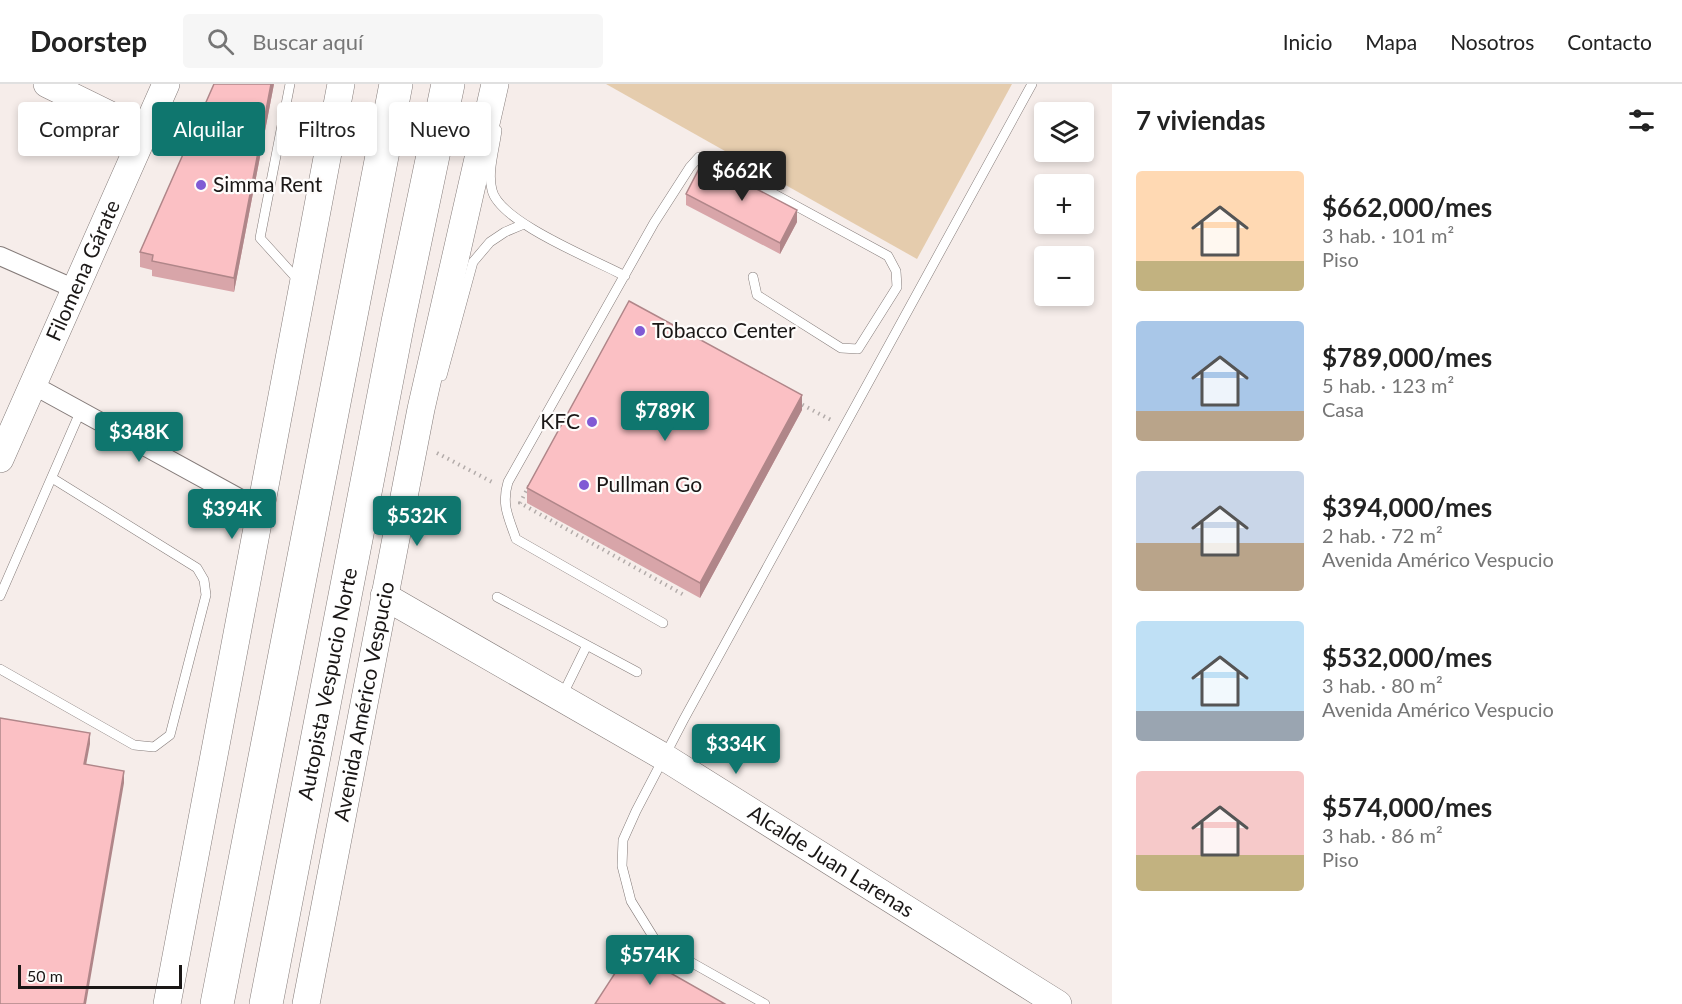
<!DOCTYPE html>
<html lang="es">
<head>
<meta charset="utf-8">
<style>
  :root { --surface:#fff; --page:#f6f6f6; --text:#222; --muted:#767676; --line:#e0e0e0; --accent:#0f766e }
  body { margin:0; font-family:Lato,sans-serif; background:var(--page); color:var(--text); height:100vh; display:flex; flex-direction:column; font-size:22px; white-space:nowrap }
  * { box-sizing:border-box; margin:0 }
  p { font-size:20px; color:var(--muted) }
  .icon { flex:none; width:33px; height:33px; fill:none; stroke:currentColor; stroke-width:2; stroke-linecap:round; stroke-linejoin:round }
  .map { position:relative; flex:1; overflow:hidden }
  .panel { display:flex; flex-direction:column; background:var(--surface); width:570px }
  .panel>* { flex:none }
  .banner { position:absolute; left:18px; top:18px; width:570px; height:54px; display:flex; gap:12px }
  .buttons { position:absolute; left:1034px; top:18px; display:grid; gap:12px }
  .buttons a { display:grid; place-items:center; width:60px; height:60px; border-radius:6px; background:var(--surface); box-shadow:0 3px 9px #0003; font-size:30px }
  .scale { position:absolute; left:18px; bottom:15px; width:164px; box-sizing:border-box; padding-left:6px; border:3px solid #1a1716; border-top:0; font-size:16px; line-height:21px; white-space:nowrap; color:#1a1716; -webkit-text-stroke:4px #fefcfb; paint-order:stroke }
  .price { position:absolute; translate:-50% -51px; padding:0 14px; border-radius:6px; background:var(--accent); color:#fff; font-size:20px; line-height:39px; filter:drop-shadow(0 2px 3px #0008) }
  .price::after { content:''; position:absolute; left:50%; top:36px; width:18px; height:14px; margin-left:-9px; background:inherit; clip-path:polygon(0 0,100% 0,50% 100%) }
  .price.on { background:#222; color:#fff }
  ul { padding:0; list-style:none }
  li { display:flex; align-items:center; gap:18px; height:150px; padding:0 24px }
  li span { display:grid; place-items:center; flex:none; width:168px; height:120px; border-radius:6px; color:#555 }
  li>.icon { margin-inline-start:auto }
  span .icon { width:72px; height:72px; fill:#fffc; stroke-width:1 }
  li b { font-size:26px }
  h2 { display:flex; justify-content:space-between; align-items:center; height:72px; padding:0 24px; font-size:26px }
  .pill { padding:0 21px; border-radius:6px; background:var(--surface); box-shadow:0 3px 9px #0003; font-size:21px; line-height:54px }
  .pill.on { background:var(--accent); color:#fff }
  header { display:flex; align-items:center; gap:36px; box-sizing:border-box; height:84px; padding:0 30px; background:var(--surface); border-bottom:2px solid var(--line) }
  header strong { font-size:28px }
  nav { display:flex; gap:33px; margin-inline-start:auto; font-size:21px }
  .search { width:420px; height:54px; background:var(--page); display:flex; align-items:center; gap:15px; box-sizing:border-box; padding:0 21px; border-radius:6px; color:var(--muted); font-size:22px }
  main { display:flex; flex:1; min-height:0 }
  .map>svg:first-child { display:block }
  .green { fill:#e5ccad }
  .lines { fill:none; stroke-linecap:round; stroke-linejoin:round }
  .lane-casing { stroke:#847b79; stroke-width:10 }
  .street-casing { stroke:#847b79; stroke-width:20 }
  .secondary-casing { stroke:#847b79; stroke-width:28 }
  .highway-casing { stroke:#847b79; stroke-width:34 }
  .path { stroke:#b3acaa; stroke-width:4; stroke-dasharray:1.5 4.5; stroke-linecap:butt }
  .lane { stroke:#fff; stroke-width:9 }
  .street { stroke:#fff; stroke-width:18 }
  .secondary { stroke:#fff; stroke-width:27 }
  .highway { stroke:#fff; stroke-width:33 }
  .wall { fill:#d8a5a9 }
  .shaded-wall { fill:#b08689 }
  .building { fill:#fbc0c4; stroke:#b08689; stroke-width:1.5 }
  .poi-dot { fill:#805ad4; stroke:#fefcfb; stroke-width:2 }
  .labels { text-anchor:middle; stroke-width:4.5; stroke-linejoin:round; paint-order:stroke }
  .poi-label { font-size:21px; fill:#1a1716; stroke:#fefcfb; text-anchor:start }
  .street-label { font-size:21px; fill:#1a1716; stroke:#fefcfb }
</style>
</head>
<body>
<header>
<strong>Doorstep</strong>
<div class="search"><svg class="icon" aria-label="search" viewBox="0 0 24 24"><circle cx="10" cy="10" r="6"/><path d="M15 15l6 6"/></svg>Buscar aquí</div>
<nav><a>Inicio</a><a>Mapa</a><a>Nosotros</a><a>Contacto</a></nav>
</header>
<main>
<div class="map">
<svg width="1112" height="920" viewBox="0 0 1112 920">
  <rect width="100%" height="100%" fill="#f6edea"/>
  <!-- green -->
  <path class="green" d="M606 0H1012L917 175Z"/>
  <g class="lines">
    <!-- lane casing -->
    <g class="lane-casing">
      <path id="lane" d="M290 0 260 154 298 196
        M497 46C495 64 487 88 492 106 499 138 595 176 625 192
        M442 292 473 178 490 158 505 148 524 140
        M0 512 81 326
        M497 513 637 588
        M663 539 516 455C509 434 501 421 508 398L654 139 690 83 699 73 708 74 888 172 896 187 897 203 858 265 841 264 757 211 753 193
        M0 585 134 661 154 663 170 651 206 511 204 496 197 484 52 394
        M562 612 586 563
        M765 920 657 859 631 817 622 782 623 756 636 727 684 635 1032 0"/>
    </g>
    <!-- street casing -->
    <g class="street-casing">
      <path id="street" d="M0 172 75 205
        M33 301 261 426"/>
    </g>
    <!-- secondary casing -->
    <g class="secondary-casing">
      <g id="secondary">
        <path d="M47 0 145 48"/>
        <path id="s1" d="M0 375 166 0"/>
        <path id="s2" d="M384 512 664 673 1058 920"/>
        <path d="M167 920 341 0"/>
        <path id="s3" d="M306 920 421 325 495 0"/>
      </g>
    </g>
    <!-- highway casing -->
    <g class="highway-casing">
      <g id="highway">
        <path d="M217 920 396 0"/>
        <path id="s4" d="M266 920 398 238 448 0"/>
      </g>
    </g>
    <!-- path -->
    <path class="path" d="M797 318 833 337
      M437 369 494 399
      M529 402 520 419 684 511"/>
    <!-- lane -->
    <use href="#lane" class="lane"/>
    <!-- street -->
    <use href="#street" class="street"/>
    <!-- secondary -->
    <use href="#secondary" class="secondary"/>
    <!-- highway -->
    <use href="#highway" class="highway"/>
  </g>
  <!-- wall -->
  <path class="wall" d="M274 0 234 208 152 192V186L140 183V168Z
    M686 110 797 138 780 170 686 121Z
    M802 326 700 514 527 419V404Z"/>
  <!-- shaded-wall -->
  <path class="shaded-wall" d="M271 0H274L234 208V194Z
    M797 126V138L780 170V159Z
    M802 311V326L700 514V499Z
    M90 649V660L84 692V680Z
    M124 687V699L86 920H84Z"/>
  <!-- building -->
  <path class="building" d="M214 0H271L234 194 152 177 153 171 140 168Z
    M703 77 797 126 780 159 686 110Z
    M629 217 802 311 700 499 527 404Z
    M0 634 90 649 84 680 124 687 84 920H0Z
    M630 866 725 920H595Z"/>
  <!-- markers -->
  <g class="poi-dot">
    <circle cx="201" cy="101" r="6"/>
    <circle cx="640" cy="247" r="6"/>
    <circle cx="592" cy="338" r="6"/>
    <circle cx="584" cy="401" r="6"/>
  </g>
  <g class="labels">
    <!-- poi labels -->
    <g class="poi-label">
      <text x="213" y="108">Simma Rent</text>
      <text x="652" y="254">Tobacco Center</text>
      <text x="580" y="345" text-anchor="end">KFC</text>
      <text x="596" y="408">Pullman Go</text>
    </g>
    <!-- street labels -->
    <g class="street-label">
      <text dy="7" stroke="none"><textPath href="#s1" startOffset="206">Filomena Gárate</textPath></text>
      <text dy="7" stroke="none"><textPath href="#s4" startOffset="326">Autopista Vespucio Norte</textPath></text>
      <text dy="7" stroke="none"><textPath href="#s3" startOffset="308">Avenida Américo Vespucio</textPath></text>
      <text dy="7" stroke="none"><textPath href="#s2" startOffset="520">Alcalde Juan Larenas</textPath></text>
    </g>
  </g>
</svg>
<div class="buttons">
<a><svg class="icon" aria-label="layers" viewBox="0 0 24 24"><path d="M12 4l9 5-9 5-9-5zM3 14l9 5 9-5"/></svg></a>
<a>+</a>
<a>−</a>
</div>
<div class="scale">50 m</div>
<b class="price on" style="left:742px;top:118px">$662K</b>
<b class="price" style="left:665px;top:358px">$789K</b>
<b class="price" style="left:139px;top:379px">$348K</b>
<b class="price" style="left:232px;top:456px">$394K</b>
<b class="price" style="left:417px;top:463px">$532K</b>
<b class="price" style="left:736px;top:691px">$334K</b>
<b class="price" style="left:650px;top:902px">$574K</b>
<div class="banner">
<a class="pill">Comprar</a>
<a class="pill on">Alquilar</a>
<a class="pill">Filtros</a>
<a class="pill">Nuevo</a>
</div>
</div>
<section class="panel">
<h2>7 viviendas<svg class="icon" aria-label="filters" viewBox="0 0 24 24"><path d="M4 7h16M4 17h16"/><circle cx="9" cy="7" r="2"/><circle cx="15" cy="17" r="2"/></svg></h2>
<ul>
<li><span style="background:linear-gradient(#ffd9b3 75%,#c2b280 0)"><svg class="icon" aria-label="home" viewBox="0 0 24 24"><path d="M3 11l9-7 9 7M6 9v11h12V9"/></svg></span><div><b>$662,000/mes</b><p>3 hab. · 101 m²</p><p>Piso</p></div></li>
<li><span style="background:linear-gradient(#a9c7e8 75%,#b9a48a 0)"><svg class="icon" aria-label="home" viewBox="0 0 24 24"><path d="M3 11l9-7 9 7M6 9v11h12V9"/></svg></span><div><b>$789,000/mes</b><p>5 hab. · 123 m²</p><p>Casa</p></div></li>
<li><span style="background:linear-gradient(#c9d6e8 60%,#b9a48a 0)"><svg class="icon" aria-label="home" viewBox="0 0 24 24"><path d="M3 11l9-7 9 7M6 9v11h12V9"/></svg></span><div><b>$394,000/mes</b><p>2 hab. · 72 m²</p><p>Avenida Américo Vespucio</p></div></li>
<li><span style="background:linear-gradient(#bfe0f5 75%,#9aa5b1 0)"><svg class="icon" aria-label="home" viewBox="0 0 24 24"><path d="M3 11l9-7 9 7M6 9v11h12V9"/></svg></span><div><b>$532,000/mes</b><p>3 hab. · 80 m²</p><p>Avenida Américo Vespucio</p></div></li>
<li><span style="background:linear-gradient(#f6c9c9 70%,#c2b280 0)"><svg class="icon" aria-label="home" viewBox="0 0 24 24"><path d="M3 11l9-7 9 7M6 9v11h12V9"/></svg></span><div><b>$574,000/mes</b><p>3 hab. · 86 m²</p><p>Piso</p></div></li>
</ul>
</section>
</main>
</body>
</html>
